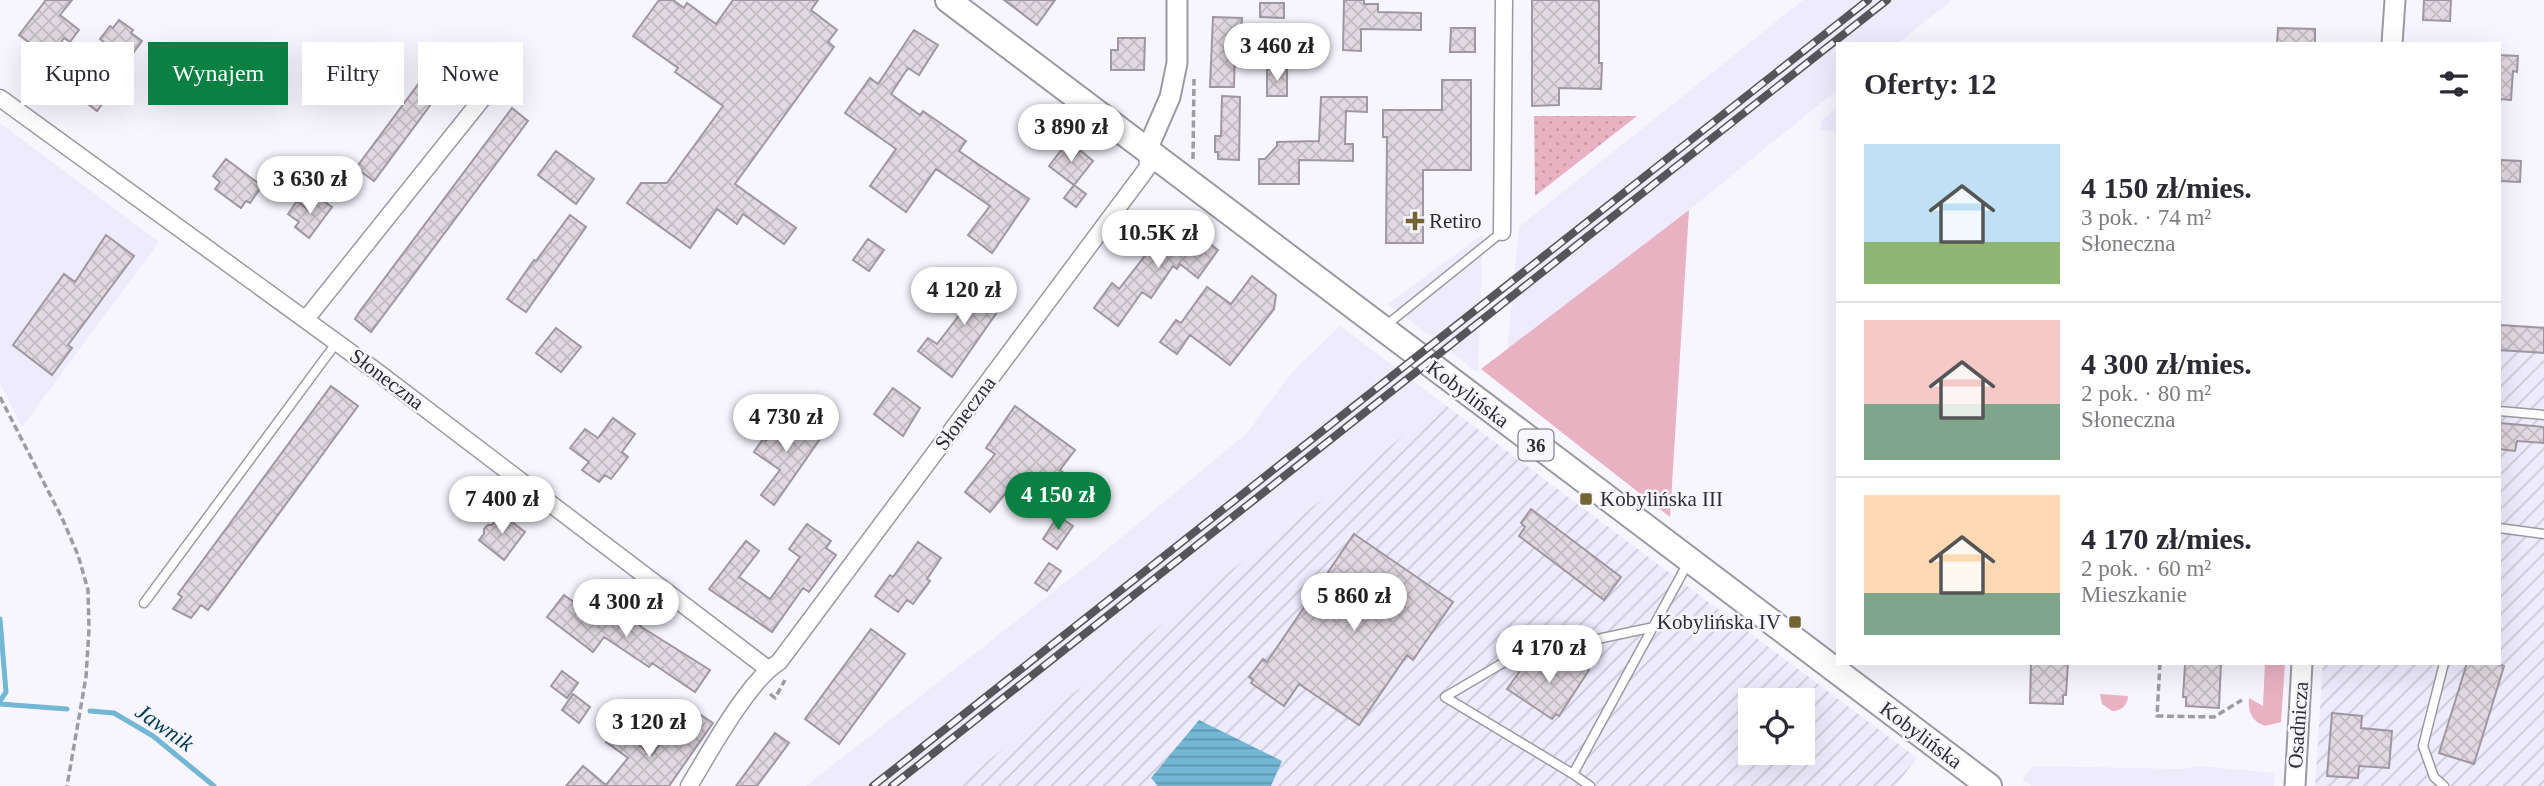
<!DOCTYPE html>
<html lang="pl">
<head>
<meta charset="utf-8">
<style>
  :root { --surface:#fff; --page:#f7f7f7; --text:#2b2b33; --muted:#7c7c81; --line:#e1e1e2; --accent:#0b8043 }
  body { margin:0; font-family:"Times New Roman",serif; background:var(--page); color:var(--text); height:100vh; display:flex; flex-direction:column; font-size:26px; white-space:nowrap }
  * { box-sizing:border-box; margin:0 }
  p { font-size:23px; color:var(--muted) }
  .icon { flex:none; width:38px; height:38px; fill:none; stroke:currentColor; stroke-width:2; stroke-linecap:round; stroke-linejoin:round }
  .map { position:relative; flex:1; overflow:hidden }
  .sheet { position:absolute; left:1836px; top:42px; width:665px; height:623px; display:flex; flex-direction:column; background:var(--surface); border-radius:0px; box-shadow:0 7px 28px #0002 }
  .sheet>* { flex:none }
  .hud { position:absolute; left:21px; top:42px; width:665px; height:63px; display:flex; gap:14px }
  .controls { position:absolute; left:1738px; top:688px; display:grid; gap:14px }
  .controls a { display:grid; place-items:center; width:77px; height:77px; border-radius:0px; background:var(--surface); box-shadow:0 7px 28px #0002; font-size:35px }
  .price { position:absolute; translate:-50% -60px; padding:0 16px; border-radius:24px; background:#fff; color:#222; font-size:23px; line-height:46px; filter:drop-shadow(0 2px 4px #0008) }
  .price::after { content:''; position:absolute; left:50%; top:42px; width:21px; height:16px; margin-left:-10px; background:inherit; clip-path:polygon(0 0,100% 0,50% 100%) }
  .price.current { background:var(--accent); color:#fff }
  ul { padding:0; list-style:none }
  li { display:flex; align-items:center; gap:21px; height:175px; padding:0 28px }
  li+li { border-top:2px solid var(--line) }
  li span { display:grid; place-items:center; flex:none; width:196px; height:140px; border-radius:0px; color:#555 }
  li>.icon { margin-inline-start:auto }
  span .icon { width:84px; height:84px; fill:#fffc; stroke-width:1 }
  li b { font-size:30px }
  h2 { display:flex; justify-content:space-between; align-items:center; height:84px; padding:0 28px; font-size:30px }
  .chip { padding:0 24px; border-radius:0px; background:var(--surface); box-shadow:0 7px 28px #0002; font-size:24px; line-height:63px }
  .chip.current { background:var(--accent); color:#fff }
  .map>svg:first-child { display:block }
  .built { fill:#eeebfd }
  .industrial { fill:url(#industrial-furrows); fill-rule:evenodd }
  .grass { fill:#e9b2c3 }
  .park { fill:url(#park-dots) }
  .water { fill:url(#water-rules) }
  .lines { fill:none; stroke-linecap:round; stroke-linejoin:round }
  .stream { stroke:#73b7d5; stroke-width:5 }
  .building { fill:url(#building-cross-hatch); stroke:#9f98a0; stroke-width:2 }
  .service-casing { stroke:#9b9aa3; stroke-width:11 }
  .minor-casing { stroke:#9b9aa3; stroke-width:19 }
  .tertiary-casing { stroke:#9b9aa3; stroke-width:23 }
  .primary-casing { stroke:#9b9aa3; stroke-width:28 }
  .path { stroke:#9d9ca2; stroke-width:3.5; stroke-dasharray:7 3.5; stroke-linecap:butt }
  .service { stroke:#fff; stroke-width:8 }
  .minor { stroke:#fff; stroke-width:16 }
  .tertiary { stroke:#fff; stroke-width:19 }
  .primary { stroke:#fff; stroke-width:24 }
  .rail-casing { stroke:#56565a; stroke-width:8 }
  .rail { stroke:#f7f6fe; stroke-width:5; stroke-dasharray:16; stroke-linecap:butt }
  .poi-dot { fill:#726532; stroke:#f7f6fe; stroke-width:2.5 }
  .labels { text-anchor:middle; stroke-width:5; stroke-linejoin:round; paint-order:stroke }
  .shield { fill:#f7f6fe; stroke:#6a6a6e; stroke-width:2 }
  .shield-label { font-size:19px; font-weight:bold; fill:#2e2e31 }
  .poi-label { font-size:21px; fill:#2e2e31; stroke:#f7f6fe; text-anchor:start }
  .street-label { font-size:21px; fill:#2e2e31; stroke:#f7f6fe }
  .water-label { font-size:23px; font-style:italic; fill:#003e53; stroke:#f7f6fe }
</style>
</head>
<body>
<div class="map">
<svg width="2544" height="786" viewBox="0 0 2544 786">
  <defs>
    <pattern id="industrial-furrows" width="10" height="10" patternUnits="userSpaceOnUse" patternTransform="scale(1.75)"><rect width="10" height="10" fill="#eeebfd"/><path d="M-1 1l2-2M0 10L10 0M9 11l2-2" fill="none" stroke="#cccad9"/></pattern>
    <pattern id="park-dots" width="8" height="8" patternUnits="userSpaceOnUse" patternTransform="scale(1.75)"><rect width="8" height="8" fill="#e9b2c3"/><path d="M2 2h.1M6 6h.1" fill="none" stroke="#c899a8" stroke-width="1.8" stroke-linecap="round"/></pattern>
    <pattern id="water-rules" width="6" height="5" patternUnits="userSpaceOnUse" patternTransform="scale(1.75)"><rect width="6" height="5" fill="#73b7d5"/><path d="M0 2.5h6" fill="none" stroke="#5f95ad"/></pattern>
    <pattern id="building-cross-hatch" width="8" height="8" patternUnits="userSpaceOnUse" patternTransform="scale(1.75)"><rect width="8" height="8" fill="#e1d9e1"/><path d="M0 0l8 8M0 8l8-8" fill="none" stroke="#c1bbc2"/></pattern>
  </defs>
  <rect width="100%" height="100%" fill="#f7f6fe"/>
  <!-- built -->
  <path class="built" d="M1803 0H1952L1897 44H1838L1837 90 1689 210 1507 350 1519 227Z
    M1837 108V132L1821 130 1822 120Z
    M0 123 159 242 22 427 0 383Z
    M1483 234 1478 373 1388 304Z
    M1340 326 1444 404 955 786H806L1105 551 1247 433 1294 370Z
    M2032 766 2182 769 2199 766 2275 773 2274 786H2031L2022 779Z"/>
  <!-- industrial -->
  <path class="industrial" d="M2499 324 2544 326V786H2315L2323 663H2499Z
    M1444 404 1917 758 1895 786H955ZM1750 700H1802V752H1750Z"/>
  <!-- grass -->
  <path class="grass" d="M1689 210 1670 517 1481 369Z
    M2265 663H2285L2281 722 2265 726C2251 721 2248 712 2249 698L2263 706Z
    M2100 694 2128 696C2128 705 2121 711 2112 711L2102 704Z"/>
  <!-- park -->
  <path class="park" d="M1534 116H1637L1535 196Z"/>
  <!-- water -->
  <path class="water" d="M1199 720 1282 761 1271 786H1158L1151 778Z"/>
  <g class="lines">
    <!-- stream -->
    <path class="stream" d="M0 619 6 692 0 701
      M0 704 67 709
      M90 711 114 713 153 736 214 786"/>
  </g>
  <!-- building -->
  <path class="building" d="M46 0H72L60 15 79 30 70 42 64 38 50 58 19 35Z
    M659 0H673L684 8 687 3 716 24 733 0H818L811 10 837 30 828 42 834 47 735 184 796 228 784 244 743 214 737 224 717 209 690 248 627 203 641 183H667L723 106 675 72 678 68 633 36Z
    M1004 0H1055L1037 25Z
    M1344 0H1364V4H1378V12L1421 13V30L1361 29V51L1343 50Z
    M1532 0H1599V63H1602L1601 89 1559 88V105L1532 106Z
    M2424 0H2451L2450 21 2423 20Z
    M1260 3H1284V18L1260 17Z
    M1213 17 1242 18 1241 49H1235L1234 87H1210Z
    M119 20 133 30 131 33 142 41 111 83 115 86 97 111 81 99 116 51 100 39 110 26 113 28Z
    M1451 28H1475V52H1450Z
    M2278 28 2315 29V44H2277Z
    M914 30 938 45 919 75 908 68 891 94 920 115 923 111 966 141 959 151 1029 199 992 253 968 235 990 206 936 169 906 212 870 186 896 149 845 113 870 78 878 84Z
    M1118 38H1145L1144 70H1111V50H1118Z
    M448 44 466 57 374 181 356 168Z
    M2499 55 2518 56 2517 72 2513 71 2511 100 2499 99Z
    M1267 69 1287 70V96H1267Z
    M1442 80H1471V170H1423V243H1386L1387 137H1383V110H1442Z
    M1222 96 1240 97 1239 160 1218 159V152H1215V136H1221Z
    M1321 97H1367V112L1346 111 1345 144H1353V161L1299 160V184H1259V159H1265L1277 146V142L1319 141Z
    M512 108 528 121 371 332 355 319 360 311Z
    M1066 144 1077 153 1080 150 1093 161 1074 185 1049 166Z
    M556 151 594 179 576 204 538 175Z
    M226 159 262 186 250 203 246 201 241 208 215 189 220 182 213 176Z
    M2501 160 2521 161 2520 182 2499 181Z
    M1074 185 1086 194 1076 207 1064 198Z
    M319 198 332 207 309 238 295 227 299 222 288 214 297 201 310 211Z
    M570 215 586 227 526 312 507 299 534 260 536 261Z
    M1181 222 1218 250 1198 278 1180 264 1177 269 1173 266 1151 298 1142 292 1118 326 1094 308 1112 283 1119 289 1169 225 1175 230Z
    M106 235 134 256 68 345 72 348 52 375 13 345 64 274 75 282Z
    M868 239 884 250 869 271 853 260Z
    M981 276 997 287 990 296 1002 305 952 377 918 351 928 338 937 344 964 309 955 303 972 280 976 283Z
    M1252 276 1276 295 1274 309 1230 365 1190 335 1177 354 1160 342 1176 320 1181 323 1207 287 1231 304Z
    M2499 325 2544 328V353L2499 350Z
    M556 328 581 347 561 372 536 353Z
    M331 386 358 406 208 610 201 605 191 618 173 609 182 597 178 594Z
    M893 388 920 408 903 436 874 414Z
    M1015 406 1075 450 1060 470 1065 474 1044 502 1016 481 990 512 965 492 995 454 986 448Z
    M786 415 820 439 774 505 761 495 780 470 754 452 763 439 766 441Z
    M613 418 635 434 622 452 628 457 611 479 605 475 599 482 582 470 589 462 570 448 585 429 598 438Z
    M2499 423 2544 427V443L2517 441 2515 451 2499 449Z
    M1531 509 1621 577 1604 600 1519 536 1525 527 1521 523Z
    M500 513 525 532 504 560 479 540 484 534V529L488 525H492Z
    M1058 516 1073 526 1057 549 1043 539Z
    M807 524 831 541 826 548 836 555 809 592 803 588 772 632 709 589 746 541 759 551 739 577 770 599 800 557 789 549Z
    M1354 534 1453 602 1413 660 1407 655 1359 725 1299 684 1284 706 1251 683 1253 680 1249 677 1263 659 1267 662Z
    M918 542 941 558 927 579 930 581 913 604 907 600 898 612 875 596 890 575 893 577Z
    M1049 563 1061 571 1047 591 1035 583Z
    M564 595 593 616 606 598 643 628 710 670 695 692 652 663 649 667 604 637 593 652 547 617Z
    M871 629 905 654 839 744 805 719Z
    M1567 656 1589 670 1559 716 1556 714 1552 719 1507 689 1522 668 1546 665 1549 667 1555 658 1562 664Z
    M2031 663H2068L2066 695H2063V704L2030 703Z
    M2188 663H2221L2219 708 2186 706V697H2183L2185 665Z
    M2467 663H2496L2504 666 2474 764 2439 753Z
    M562 671 578 683 567 698 551 686Z
    M573 694 590 707 579 723 562 710Z
    M2332 713 2362 716 2361 728 2392 731 2389 768 2359 766 2358 778 2327 776Z
    M701 715 713 723 669 786H566L583 766 606 785 628 758 606 742 616 728 652 755 676 723 688 733Z
    M775 733 789 743 757 786H736Z"/>
  <g class="lines">
    <!-- service casing -->
    <g class="service-casing">
      <path id="service" d="M1384 327 1502 232
        M2499 411 2544 415
        M2499 528 2544 534
        M144 603 337 342
        M1573 774 1445 697 1513 657 1654 627
        M1590 786 1573 774 1689 561
        M2444 786 2434 777 2423 746 2444 663"/>
    </g>
    <!-- minor casing -->
    <g class="minor-casing">
      <path id="minor" d="M0 98 376 371 768 669
        M1502 232 1504 0
        M306 319 494 84
        M689 786C709 753 748 681 779 662L1148 167 1147 150"/>
    </g>
    <!-- tertiary casing -->
    <g class="tertiary-casing">
      <path id="tertiary" d="M2392 44 2395 0
        M1147 150 1170 97 1177 63V0
        M2295 786 2302 663"/>
    </g>
    <!-- primary casing -->
    <g class="primary-casing">
      <path id="primary" d="M948 0 1989 786"/>
    </g>
    <!-- path -->
    <path class="path" d="M1193 159 1194 79
      M0 397 62 518 78 555 88 590 89 629 86 677 67 786
      M2160 663 2157 716 2214 717 2242 700
      M770 694 775 698 785 680"/>
    <!-- service -->
    <use href="#service" class="service"/>
    <!-- minor -->
    <use href="#minor" class="minor"/>
    <!-- tertiary -->
    <use href="#tertiary" class="tertiary"/>
    <!-- primary -->
    <use href="#primary" class="primary"/>
    <!-- rail casing -->
    <g class="rail-casing">
      <path id="rail" d="M873 786 1868 0
        M892 786 1887 0"/>
    </g>
    <!-- rail -->
    <use href="#rail" class="rail"/>
  </g>
  <!-- markers -->
  <g class="poi-dot">
    <path d="M1411.5 210.5h7v7h7v7h-7v7h-7v-7h-7v-7h7z"/>
    <rect x="1579" y="492" width="14" height="14" rx="3.5"/>
    <rect x="1788" y="615" width="14" height="14" rx="3.5"/>
  </g>
  <g class="labels">
    <!-- shield labels -->
    <rect class="shield" x="1518.5" y="429.5" width="35" height="31" rx="5"/>
    <g class="shield-label">
      <text x="1536" y="452">36</text>
    </g>
    <!-- poi labels -->
    <g class="poi-label">
      <text x="1429" y="228">Retiro</text>
      <text x="1600" y="506">Kobylińska III</text>
      <text x="1781" y="629" text-anchor="end">Kobylińska IV</text>
    </g>
    <!-- street labels -->
    <g class="street-label">
      <text transform="translate(387 379) rotate(37)" y="7">Słoneczna</text>
      <text transform="translate(1468 394) rotate(37)" y="7">Kobylińska</text>
      <text transform="translate(965 413) rotate(-53)" y="7">Słoneczna</text>
      <text transform="translate(2298 725) rotate(-86)" y="7">Osadnicza</text>
      <text transform="translate(1921 735) rotate(37)" y="7">Kobylińska</text>
    </g>
    <!-- water labels -->
    <g class="water-label">
      <text transform="translate(165 727) rotate(35)" y="8">Jawnik</text>
    </g>
  </g>
</svg>
<div class="controls">
<a><svg class="icon" aria-label="locate" viewBox="0 0 24 24"><circle cx="12" cy="12" r="6"/><path d="M12 2v4M12 18v4M2 12h4M18 12h4"/></svg></a>
</div>
<b class="price" style="left:1277px;top:83px">3 460 zł</b>
<b class="price" style="left:1071px;top:164px">3 890 zł</b>
<b class="price" style="left:310px;top:216px">3 630 zł</b>
<b class="price" style="left:1158px;top:270px">10.5K zł</b>
<b class="price" style="left:964px;top:327px">4 120 zł</b>
<b class="price" style="left:786px;top:454px">4 730 zł</b>
<b class="price current" style="left:1058px;top:532px">4 150 zł</b>
<b class="price" style="left:502px;top:536px">7 400 zł</b>
<b class="price" style="left:1354px;top:633px">5 860 zł</b>
<b class="price" style="left:626px;top:639px">4 300 zł</b>
<b class="price" style="left:1549px;top:685px">4 170 zł</b>
<b class="price" style="left:649px;top:759px">3 120 zł</b>
<div class="hud">
<a class="chip">Kupno</a>
<a class="chip current">Wynajem</a>
<a class="chip">Filtry</a>
<a class="chip">Nowe</a>
</div>
<section class="sheet">
<h2>Oferty: 12<svg class="icon" aria-label="filters" viewBox="0 0 24 24"><path d="M4 7h16M4 17h16"/><circle cx="9" cy="7" r="2"/><circle cx="15" cy="17" r="2"/></svg></h2>
<ul>
<li><span style="background:linear-gradient(#bfe0f5 70%,#8fb573 0)"><svg class="icon" aria-label="home" viewBox="0 0 24 24"><path d="M3 11l9-7 9 7M6 9v11h12V9"/></svg></span><div><b>4 150 zł/mies.</b><p>3 pok. · 74 m²</p><p>Słoneczna</p></div></li>
<li><span style="background:linear-gradient(#f6c9c9 60%,#7fa58c 0)"><svg class="icon" aria-label="home" viewBox="0 0 24 24"><path d="M3 11l9-7 9 7M6 9v11h12V9"/></svg></span><div><b>4 300 zł/mies.</b><p>2 pok. · 80 m²</p><p>Słoneczna</p></div></li>
<li><span style="background:linear-gradient(#ffd9b3 70%,#7fa58c 0)"><svg class="icon" aria-label="home" viewBox="0 0 24 24"><path d="M3 11l9-7 9 7M6 9v11h12V9"/></svg></span><div><b>4 170 zł/mies.</b><p>2 pok. · 60 m²</p><p>Mieszkanie</p></div></li>
</ul>
</section>
</div>
</body>
</html>
